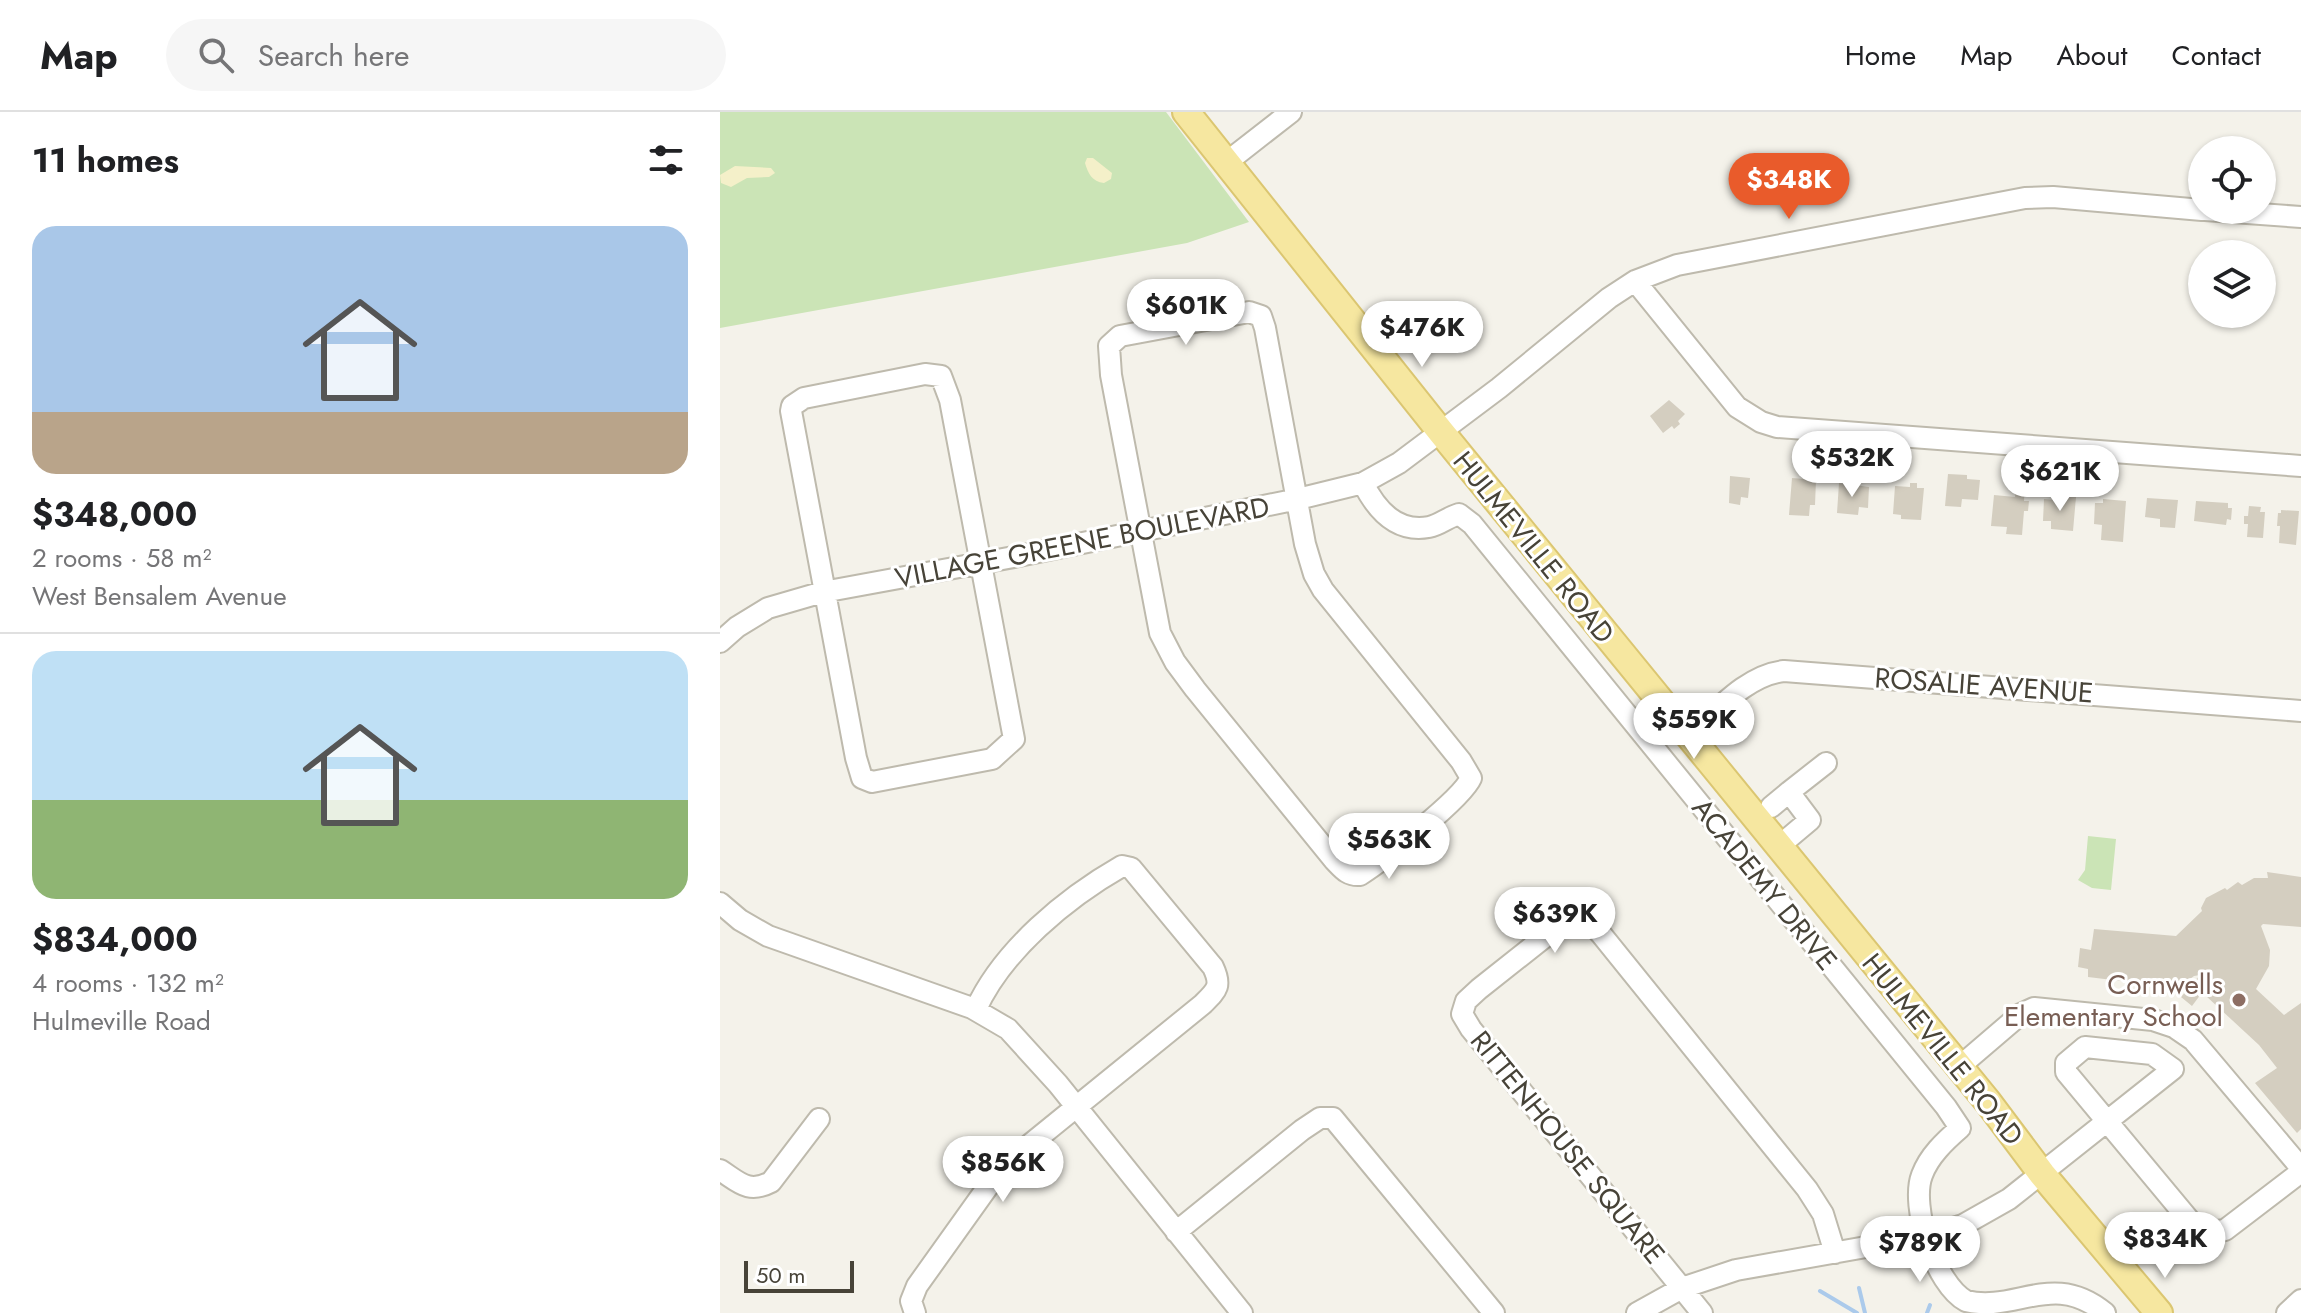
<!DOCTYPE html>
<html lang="en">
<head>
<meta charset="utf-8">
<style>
  :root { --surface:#fff; --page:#f6f6f6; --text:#202124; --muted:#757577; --line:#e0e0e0; --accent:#e95b2b }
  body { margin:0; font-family:Jost,sans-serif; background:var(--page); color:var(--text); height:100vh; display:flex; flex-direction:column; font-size:30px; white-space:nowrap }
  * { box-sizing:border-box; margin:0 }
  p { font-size:26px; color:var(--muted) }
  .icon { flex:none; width:44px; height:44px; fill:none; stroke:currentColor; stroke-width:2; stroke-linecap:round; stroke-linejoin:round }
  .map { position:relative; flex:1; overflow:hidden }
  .drawer { display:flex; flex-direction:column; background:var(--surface); width:720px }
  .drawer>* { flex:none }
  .controls { position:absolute; left:1468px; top:24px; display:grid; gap:16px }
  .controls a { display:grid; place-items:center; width:88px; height:88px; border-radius:50%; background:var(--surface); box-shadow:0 2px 6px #0004; font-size:40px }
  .scale { position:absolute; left:24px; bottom:20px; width:110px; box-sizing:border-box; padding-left:8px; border:4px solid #474338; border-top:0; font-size:22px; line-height:28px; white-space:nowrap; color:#474338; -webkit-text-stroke:6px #fff; paint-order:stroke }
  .price { position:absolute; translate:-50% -68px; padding:0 18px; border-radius:28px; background:#fff; color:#222; font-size:26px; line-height:52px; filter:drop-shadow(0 2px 4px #0008) }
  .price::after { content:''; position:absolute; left:50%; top:48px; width:24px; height:18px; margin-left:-12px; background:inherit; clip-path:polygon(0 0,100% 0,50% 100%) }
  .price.current { background:var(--accent); color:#fff }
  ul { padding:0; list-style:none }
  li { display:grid; align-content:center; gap:16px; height:424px; padding:0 32px }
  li+li { border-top:2px solid var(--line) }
  li span { display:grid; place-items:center; height:248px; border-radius:24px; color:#555 }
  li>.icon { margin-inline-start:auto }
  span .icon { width:144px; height:144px; fill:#fffc; stroke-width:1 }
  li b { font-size:34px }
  h2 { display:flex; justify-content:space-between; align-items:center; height:96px; padding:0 32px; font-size:34px }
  header { display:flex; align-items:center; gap:48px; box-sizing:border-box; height:112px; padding:0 40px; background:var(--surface); border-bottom:2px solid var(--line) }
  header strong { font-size:38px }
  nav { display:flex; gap:44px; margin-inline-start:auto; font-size:28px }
  .search { width:560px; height:72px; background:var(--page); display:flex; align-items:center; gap:20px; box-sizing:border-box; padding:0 28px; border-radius:44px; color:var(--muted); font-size:30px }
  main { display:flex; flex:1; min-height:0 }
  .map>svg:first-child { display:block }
  .green { fill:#cbe4b6 }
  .sand { fill:#f4f0c9 }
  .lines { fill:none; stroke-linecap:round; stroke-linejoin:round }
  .stream { stroke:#abcaeb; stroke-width:4 }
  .building { fill:#d4cec0 }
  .minor-casing { stroke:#bebaad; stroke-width:24 }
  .major-casing { stroke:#dbc671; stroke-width:30 }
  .minor { stroke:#fff; stroke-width:20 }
  .major { stroke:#f6e7a0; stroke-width:26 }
  .education-dot { fill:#8d6e63; stroke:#fff; stroke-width:3 }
  .labels { text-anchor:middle; stroke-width:6; stroke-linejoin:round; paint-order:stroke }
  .street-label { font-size:28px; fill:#474338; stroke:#fff }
  .education-label { font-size:28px; fill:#785e54; stroke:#fff; text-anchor:end }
</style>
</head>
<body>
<header>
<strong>Map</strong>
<div class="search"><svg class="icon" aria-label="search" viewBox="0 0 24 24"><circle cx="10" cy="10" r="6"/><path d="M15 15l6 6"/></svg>Search here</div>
<nav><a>Home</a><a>Map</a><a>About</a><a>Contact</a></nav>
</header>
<main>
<section class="drawer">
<h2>11 homes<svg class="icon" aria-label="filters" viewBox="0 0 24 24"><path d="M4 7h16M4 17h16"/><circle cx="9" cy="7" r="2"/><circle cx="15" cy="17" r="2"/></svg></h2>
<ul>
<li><span style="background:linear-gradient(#a9c7e8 75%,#b9a48a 0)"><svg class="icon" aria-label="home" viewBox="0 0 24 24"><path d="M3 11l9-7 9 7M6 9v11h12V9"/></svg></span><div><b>$348,000</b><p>2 rooms · 58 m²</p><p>West Bensalem Avenue</p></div></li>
<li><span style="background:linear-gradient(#bfe0f5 60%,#8fb573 0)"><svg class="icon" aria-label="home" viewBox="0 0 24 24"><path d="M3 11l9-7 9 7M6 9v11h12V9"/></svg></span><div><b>$834,000</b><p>4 rooms · 132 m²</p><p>Hulmeville Road</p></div></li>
</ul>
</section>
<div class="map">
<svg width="1581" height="1201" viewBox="0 0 1581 1201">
  <rect width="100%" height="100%" fill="#f4f2ea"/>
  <!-- green -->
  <path class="green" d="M0 0H446L529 110 467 131 0 216Z
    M1368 724 1396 727 1391 778 1372 776 1358 768 1365 758Z"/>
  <!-- sand -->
  <path class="sand" d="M367 46H373L392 61 391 67 384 71C372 70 368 61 365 51Z
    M15 54 51 56 55 61 49 65 27 66 11 75 1 71 0 63Z"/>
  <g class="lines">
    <!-- stream -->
    <path class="stream" d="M1139 1176 1145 1201
      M1100 1179 1137 1201
      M1207 1201 1210 1193"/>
  </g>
  <!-- building -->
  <path class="building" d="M949 288 965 302 958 309 960 312 954 317 952 314 943 321 930 304Z
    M1228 362 1247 363V367L1260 368 1258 388 1242 387 1241 395 1225 394Z
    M1010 364 1030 366 1028 386 1021 385 1020 393 1009 391Z
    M1072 366 1096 368 1095 393H1090L1089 404 1069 403Z
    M1119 371 1149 375 1148 396 1139 395 1138 403 1117 401Z
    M1190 371H1197V376H1204L1201 408 1181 407V403L1173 402 1175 374 1190 375Z
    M1296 371 1305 372 1304 389H1309L1308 399H1304L1302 423 1286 422 1287 415 1271 414 1274 383 1295 385Z
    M1345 385H1356L1353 419 1331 417V409H1323L1324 387 1345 389Z
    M1427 386 1458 388 1455 416 1440 415V407L1425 405Z
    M1383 387 1406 389 1403 430 1381 428 1382 413 1374 412 1375 391H1383Z
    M1476 389 1508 391V396H1512L1511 408 1507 407 1506 413 1474 409Z
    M1529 394 1541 395 1540 400H1545L1543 426 1527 425 1528 412H1524V404H1528Z
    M1561 398 1579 399 1576 433 1559 431 1560 414H1557L1558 401H1561Z
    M1547 760 1581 765V815L1543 812 1541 814 1550 838 1549 854 1536 877 1564 903 1581 891V1017L1577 1021 1535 971 1557 956 1539 933 1486 884 1488 882 1484 878 1472 894 1461 885 1480 863 1474 864 1466 870 1452 869 1450 875 1368 865V857L1358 855 1360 836 1371 838 1374 817 1456 824 1482 799 1481 796 1486 786 1505 776 1507 778 1518 770 1522 773 1534 766H1548Z"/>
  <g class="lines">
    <!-- minor casing -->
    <g class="minor-casing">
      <path id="minor" d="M507 50 571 0
        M1485 98 1581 105
        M915 169 1017 295 1041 310 1057 315 1581 354
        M529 200 541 204 545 216 585 432 594 462 603 478 741 649 751 666C742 687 662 749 640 763 627 764 622 756 614 748L475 577 455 550 440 521 391 263 389 234 400 224Z
        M205 262 221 264 230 288 294 627 272 647 152 670 142 666 136 646 71 299 72 294 84 286Z
        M643 371C656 397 676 421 709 415 720 413 728 405 739 402L752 412 1226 995 1240 1016C1225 1029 1209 1044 1202 1063 1190 1094 1215 1172 1246 1189 1296 1201 1333 1158 1385 1201
        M0 530 17 515 48 496 103 480 299 444 578 387 643 371 679 351 779 276 889 186 915 169 957 153 1305 86 1333 85 1482 98
        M968 624C996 600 1026 563 1064 559L1581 599
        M1069 680 1106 651
        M1051 695 1069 680 1090 708 1059 734
        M0 791 20 808 48 824 252 896 288 917 338 972 522 1201
        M1239 955 1301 902 1314 896 1433 908 1454 915 1473 928 1581 1056
        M0 1058C19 1070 28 1082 51 1070L99 1007
        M456 1120 582 1018 600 1006H613L774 1201
        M195 1201 191 1189 197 1174 272 1069 297 1043 483 892C497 878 502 874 493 855L411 756 402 754C346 786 283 838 256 897
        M917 1201 962 1176 1016 1158 1208 1124 1243 1113 1289 1087 1453 957 1432 942 1365 935 1346 951V960L1475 1115 1490 1120 1505 1118 1581 1060
        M982 1201 751 917 742 902 746 889 759 877 855 801 864 804 881 822 1087 1077 1103 1102 1115 1141
        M1567 1201 1581 1188"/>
    </g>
    <!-- major casing -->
    <g class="major-casing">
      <path id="major" d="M466 0 721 320 1268 990 1322 1062 1439 1201"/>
    </g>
    <!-- minor -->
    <use href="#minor" class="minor"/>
    <!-- major -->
    <use href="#major" class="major"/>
  </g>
  <!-- markers -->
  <circle class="education-dot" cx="1519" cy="888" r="8"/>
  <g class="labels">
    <!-- street labels -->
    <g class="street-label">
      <text transform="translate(362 430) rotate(-11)" y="10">VILLAGE GREENE BOULEVARD</text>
      <text transform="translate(814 435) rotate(51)" y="10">HULMEVILLE ROAD</text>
      <text transform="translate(1264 573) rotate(4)" y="10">ROSALIE AVENUE</text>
      <text transform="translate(1045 772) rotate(51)" y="10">ACADEMY DRIVE</text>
      <text transform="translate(1223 937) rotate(51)" y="10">HULMEVILLE ROAD</text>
      <text transform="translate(848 1035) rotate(51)" y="10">RITTENHOUSE SQUARE</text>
    </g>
    <!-- education labels -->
    <g class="education-label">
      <text x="1503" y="882">Cornwells<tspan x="1503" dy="32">Elementary School</tspan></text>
    </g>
  </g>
</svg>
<div class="controls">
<a><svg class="icon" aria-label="locate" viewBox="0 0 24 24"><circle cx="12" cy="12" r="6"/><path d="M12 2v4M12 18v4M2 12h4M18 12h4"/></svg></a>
<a><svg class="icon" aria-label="layers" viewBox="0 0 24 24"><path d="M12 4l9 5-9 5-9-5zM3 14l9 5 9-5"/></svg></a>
</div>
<div class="scale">50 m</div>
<b class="price current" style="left:1069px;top:109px">$348K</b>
<b class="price" style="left:466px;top:235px">$601K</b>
<b class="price" style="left:702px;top:257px">$476K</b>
<b class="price" style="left:1132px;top:387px">$532K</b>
<b class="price" style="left:1340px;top:401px">$621K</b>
<b class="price" style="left:974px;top:649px">$559K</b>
<b class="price" style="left:669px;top:769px">$563K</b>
<b class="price" style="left:835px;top:843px">$639K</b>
<b class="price" style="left:283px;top:1092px">$856K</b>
<b class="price" style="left:1445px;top:1168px">$834K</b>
<b class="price" style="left:1200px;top:1172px">$789K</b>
</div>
</main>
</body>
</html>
